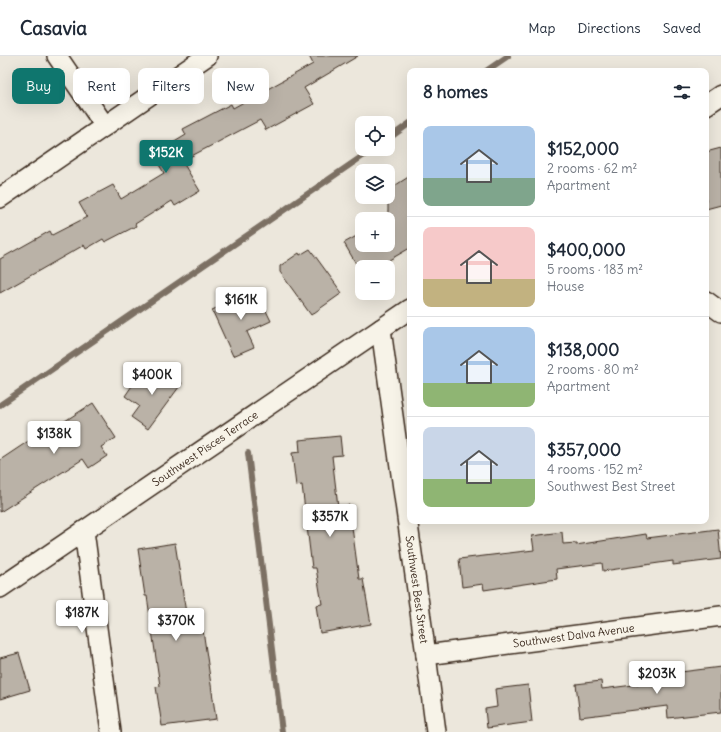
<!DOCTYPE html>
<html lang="en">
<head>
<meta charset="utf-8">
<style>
  :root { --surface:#fff; --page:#f6f6f7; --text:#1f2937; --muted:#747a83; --line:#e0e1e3; --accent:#0f766e }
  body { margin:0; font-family:Delius,sans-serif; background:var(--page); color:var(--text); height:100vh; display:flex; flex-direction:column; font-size:15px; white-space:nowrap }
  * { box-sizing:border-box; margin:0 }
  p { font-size:13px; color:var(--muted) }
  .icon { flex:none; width:22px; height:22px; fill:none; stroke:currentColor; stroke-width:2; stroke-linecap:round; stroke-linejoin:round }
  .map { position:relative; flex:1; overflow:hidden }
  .panel { position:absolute; left:407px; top:12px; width:302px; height:456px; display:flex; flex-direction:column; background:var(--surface); border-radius:8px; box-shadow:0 4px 16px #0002 }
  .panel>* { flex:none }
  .banner { position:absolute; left:12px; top:12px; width:335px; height:36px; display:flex; gap:8px }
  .fabs { position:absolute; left:355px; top:60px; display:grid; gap:8px }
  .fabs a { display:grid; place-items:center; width:40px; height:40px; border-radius:8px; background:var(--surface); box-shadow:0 4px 16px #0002; font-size:20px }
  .price { position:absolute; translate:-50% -34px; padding:0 9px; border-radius:4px; background:#fff; color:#222; font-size:13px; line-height:26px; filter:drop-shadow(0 1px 2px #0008) }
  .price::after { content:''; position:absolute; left:50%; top:24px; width:12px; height:9px; margin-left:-6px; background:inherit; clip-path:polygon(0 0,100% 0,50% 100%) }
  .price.selected { background:var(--accent); color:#fff }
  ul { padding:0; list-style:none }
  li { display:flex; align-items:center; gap:12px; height:100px; padding:0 16px }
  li+li { border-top:1px solid var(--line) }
  li span { display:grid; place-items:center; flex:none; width:112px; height:80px; border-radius:8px; color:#555 }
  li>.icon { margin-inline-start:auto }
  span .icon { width:48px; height:48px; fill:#fffc; stroke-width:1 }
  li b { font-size:17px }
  h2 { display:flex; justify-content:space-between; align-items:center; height:48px; padding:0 16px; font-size:17px }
  .pill { padding:0 14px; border-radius:8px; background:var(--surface); box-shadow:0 4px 16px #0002; font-size:14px; line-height:36px }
  .pill.selected { background:var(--accent); color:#fff }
  header { display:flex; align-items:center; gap:24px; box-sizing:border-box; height:56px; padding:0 20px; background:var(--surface); border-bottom:1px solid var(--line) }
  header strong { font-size:19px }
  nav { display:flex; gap:22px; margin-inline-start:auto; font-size:14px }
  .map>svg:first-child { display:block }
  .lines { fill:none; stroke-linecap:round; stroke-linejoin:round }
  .stream { stroke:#7c7064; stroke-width:6 }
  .building { fill:#bab2a7; stroke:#3b2a1e }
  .minor-casing { stroke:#3b2a1e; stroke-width:22 }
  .minor { stroke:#f7f3e8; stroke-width:19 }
  .labels { text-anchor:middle; stroke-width:3.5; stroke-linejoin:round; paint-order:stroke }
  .street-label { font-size:11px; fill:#3b2a1e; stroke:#f7f3e8 }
</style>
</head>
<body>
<header>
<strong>Casavia</strong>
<nav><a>Map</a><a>Directions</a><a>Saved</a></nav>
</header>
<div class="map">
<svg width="721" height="676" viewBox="0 0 721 676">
  <rect width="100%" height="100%" fill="#ece7dc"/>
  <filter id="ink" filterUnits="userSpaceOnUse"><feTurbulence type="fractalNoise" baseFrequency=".025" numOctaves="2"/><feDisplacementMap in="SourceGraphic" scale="8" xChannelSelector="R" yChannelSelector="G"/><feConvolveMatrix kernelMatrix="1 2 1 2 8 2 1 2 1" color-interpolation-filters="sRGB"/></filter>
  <g filter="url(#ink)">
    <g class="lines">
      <!-- stream -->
      <path class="stream" d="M486 15 508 0
        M388 83 410 67
        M0 349 373 93
        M248 397 282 676"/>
    </g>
    <!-- building -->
    <path class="building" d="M309 0H358L304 32 314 48 266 74 260 64 182 105 200 135 175 150 172 145 135 168 136 170 105 186 103 183 86 193 84 189 0 237V203L50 175 52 179 87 161 79 147 113 129 121 143 164 117 153 99 186 79 183 73 231 48 233 52 313 8Z
      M721 92V149L706 153V96Z
      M410 120V192L377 211H358L344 187 362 177V189H388V163H386L388 162V134Z
      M310 193 342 237 311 259 280 216V210L299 197 300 199Z
      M256 234 271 265 247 276 254 291 233 300 212 254Z
      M158 310 182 327 148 373 131 361 139 350 125 340 138 321 146 326Z
      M93 347 116 382 101 391 107 400 89 412 83 403 0 456V404L39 378 40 381Z
      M340 380 342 399 332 400 338 451 349 449 359 523H363L371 568 320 577 316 549 322 548 316 512H312L302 429 296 430 292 397 300 396 299 384Z
      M718 473 721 503 673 509V505L603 515 602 507 556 513 557 523 484 534 483 528 462 531 459 503 534 494 532 480 562 476 563 488 576 487V489L646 478 647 482Z
      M175 487 186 557 192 556 195 575 203 574 216 663 162 670 156 631 160 630 147 540H145L138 493Z
      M19 597 30 634 0 643V602Z
      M721 611V656L668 662 667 650 580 661 576 628 601 625 602 633 649 627 648 620Z
      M528 629 532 666 487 672 485 653 497 651 495 633Z"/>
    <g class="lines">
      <!-- minor casing -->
      <g class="minor-casing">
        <g id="minor">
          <path d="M57 0 105 70"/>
          <path d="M706 49 721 39"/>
          <path d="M0 142 207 0"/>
          <path d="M706 245 721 256"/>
          <path id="s1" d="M381 273 426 599 436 676"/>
          <path d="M84 475 111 676"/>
          <path id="s2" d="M0 532 410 253"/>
          <path id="s3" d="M426 599 721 560"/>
        </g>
      </g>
      <!-- minor -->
      <use href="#minor" class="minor"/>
    </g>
  </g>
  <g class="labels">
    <!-- street labels -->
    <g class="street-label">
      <text dy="4" stroke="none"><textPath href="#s2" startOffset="248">Southwest Pisces Terrace</textPath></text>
      <text dy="4" stroke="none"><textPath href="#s1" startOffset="263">Southwest Best Street</textPath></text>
      <text dy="4" stroke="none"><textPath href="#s3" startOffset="149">Southwest Dalva Avenue</textPath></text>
    </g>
  </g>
</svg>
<div class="fabs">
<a><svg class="icon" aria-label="locate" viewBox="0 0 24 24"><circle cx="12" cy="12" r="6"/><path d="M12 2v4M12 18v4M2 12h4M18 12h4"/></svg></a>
<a><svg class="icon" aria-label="layers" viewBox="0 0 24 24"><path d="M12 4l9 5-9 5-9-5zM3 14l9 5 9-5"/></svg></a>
<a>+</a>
<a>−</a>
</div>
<b class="price selected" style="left:166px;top:118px">$152K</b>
<b class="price" style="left:241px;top:265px">$161K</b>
<b class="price" style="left:152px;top:340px">$400K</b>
<b class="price" style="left:54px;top:399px">$138K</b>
<b class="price" style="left:330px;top:482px">$357K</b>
<b class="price" style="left:82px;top:578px">$187K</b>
<b class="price" style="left:176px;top:586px">$370K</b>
<b class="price" style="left:657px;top:639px">$203K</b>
<div class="banner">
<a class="pill selected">Buy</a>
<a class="pill">Rent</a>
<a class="pill">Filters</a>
<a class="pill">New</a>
</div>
<section class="panel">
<h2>8 homes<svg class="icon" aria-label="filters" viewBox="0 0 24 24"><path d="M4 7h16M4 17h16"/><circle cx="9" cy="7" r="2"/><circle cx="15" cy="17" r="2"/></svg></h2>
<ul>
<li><span style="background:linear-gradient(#a9c7e8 65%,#7fa58c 0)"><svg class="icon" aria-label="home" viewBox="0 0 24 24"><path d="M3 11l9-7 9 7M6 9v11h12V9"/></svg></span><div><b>$152,000</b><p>2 rooms · 62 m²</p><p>Apartment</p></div></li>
<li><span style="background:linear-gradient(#f6c9c9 65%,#c2b280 0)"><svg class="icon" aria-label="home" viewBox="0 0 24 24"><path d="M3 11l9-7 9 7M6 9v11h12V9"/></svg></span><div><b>$400,000</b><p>5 rooms · 183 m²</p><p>House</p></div></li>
<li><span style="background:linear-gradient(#a9c7e8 70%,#8fb573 0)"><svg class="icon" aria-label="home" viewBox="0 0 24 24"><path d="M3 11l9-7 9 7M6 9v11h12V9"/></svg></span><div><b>$138,000</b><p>2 rooms · 80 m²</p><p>Apartment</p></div></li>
<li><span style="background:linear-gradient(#c9d6e8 65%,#8fb573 0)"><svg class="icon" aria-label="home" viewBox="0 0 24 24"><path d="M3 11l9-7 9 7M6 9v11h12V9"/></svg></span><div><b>$357,000</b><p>4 rooms · 152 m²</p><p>Southwest Best Street</p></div></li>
</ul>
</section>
</div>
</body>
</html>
